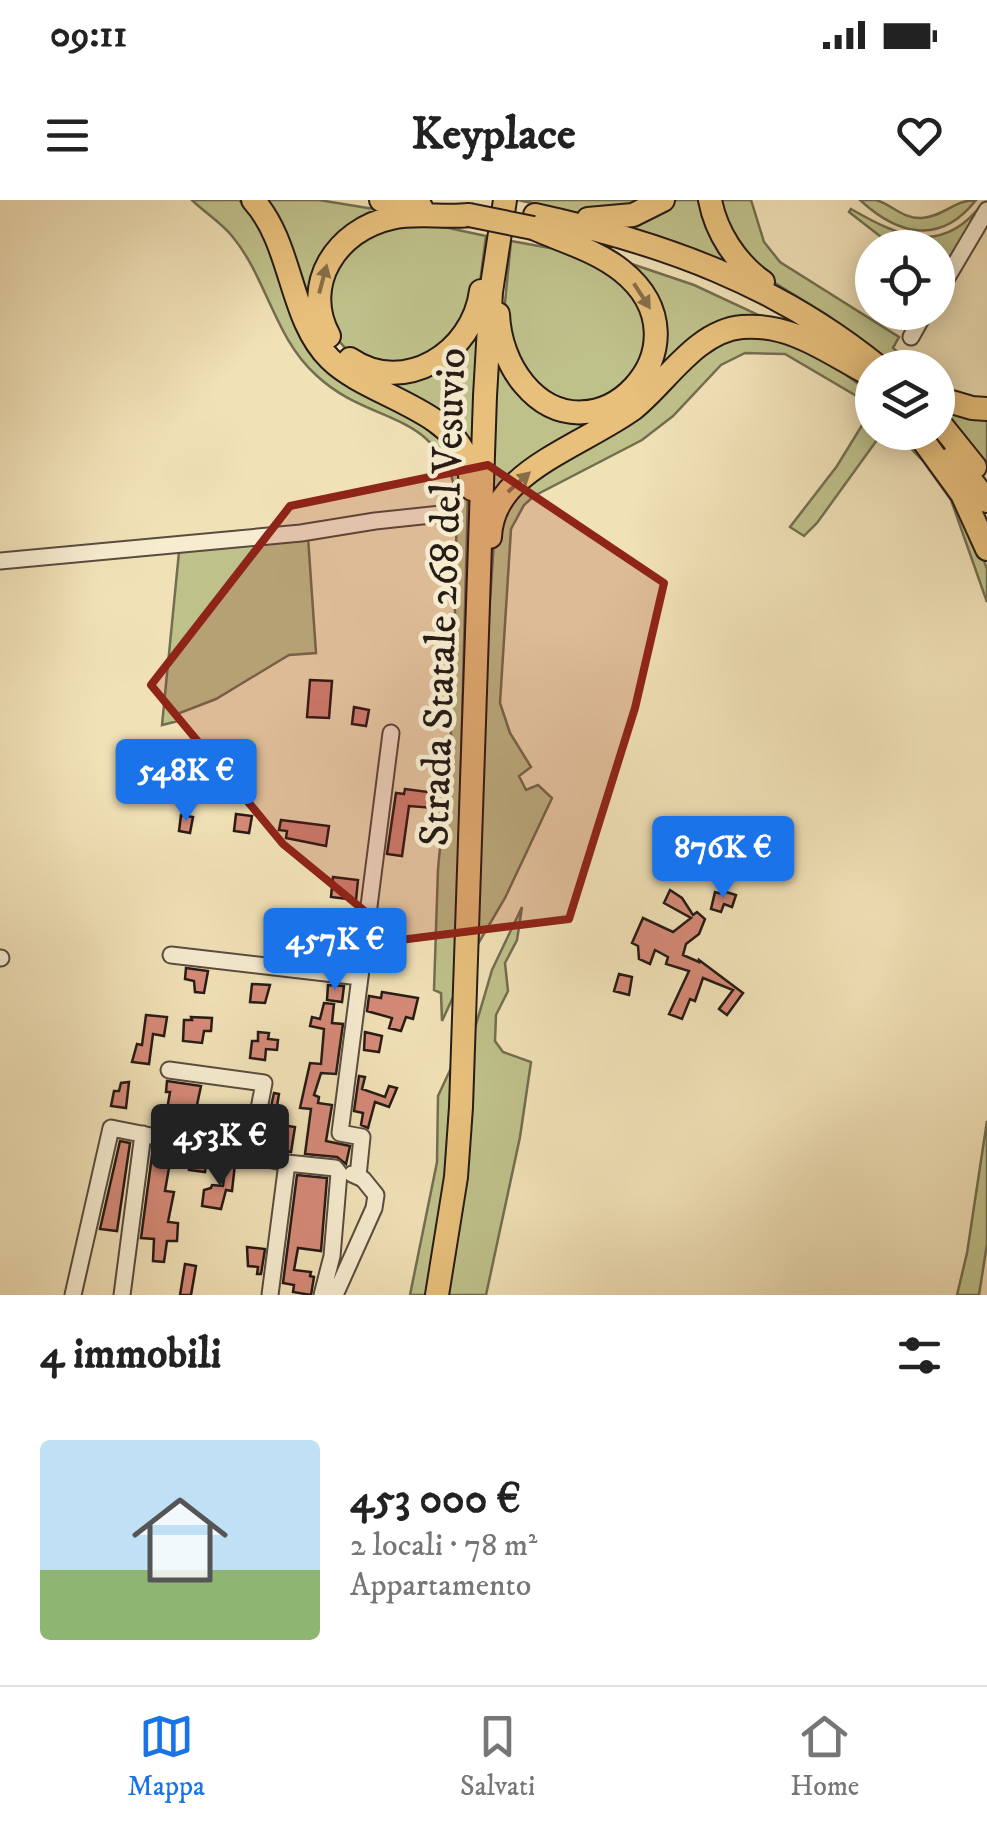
<!DOCTYPE html>
<html lang="it">
<head>
<meta charset="utf-8">
<style>
  :root { --surface:#fff; --page:#f6f6f6; --text:#222; --muted:#767676; --line:#e0e0e0; --accent:#1a73e8 }
  body { margin:0; font-family:"IM FELL DW Pica",serif; background:var(--page); color:var(--text); height:100vh; display:flex; flex-direction:column; font-size:38px; white-space:nowrap }
  * { box-sizing:border-box; margin:0 }
  p { font-size:32px; color:var(--muted) }
  .icon { flex:none; width:55px; height:55px; fill:none; stroke:currentColor; stroke-width:2; stroke-linecap:round; stroke-linejoin:round }
  .map { position:relative; height:1095px; overflow:hidden }
  .sheet { display:flex; flex-direction:column; background:var(--surface); flex:1 }
  .sheet>* { flex:none }
  .fabs { position:absolute; left:855px; top:30px; display:grid; gap:20px }
  .fabs a { display:grid; place-items:center; width:100px; height:100px; border-radius:50%; background:var(--surface); box-shadow:0 5px 25px #0003; font-size:50px }
  .price { position:absolute; translate:-50% -85px; padding:0 22px; border-radius:10px; background:var(--accent); color:#fff; font-size:32px; line-height:65px; filter:drop-shadow(0 2px 5px #0008) }
  .price::after { content:''; position:absolute; left:50%; top:60px; width:30px; height:22px; margin-left:-15px; background:inherit; clip-path:polygon(0 0,100% 0,50% 100%) }
  .price.selected { background:#222; color:#fff }
  ul { padding:0; list-style:none }
  li { display:flex; align-items:center; gap:30px; height:250px; padding:0 40px }
  li span { display:grid; place-items:center; flex:none; width:280px; height:200px; border-radius:10px; color:#555 }
  li>.icon { margin-inline-start:auto }
  span .icon { width:120px; height:120px; fill:#fffc; stroke-width:1 }
  li b { font-size:42px }
  h2 { display:flex; justify-content:space-between; align-items:center; height:120px; padding:0 40px; font-size:42px }
  .status { display:flex; justify-content:space-between; align-items:center; height:70px; padding:0 50px; background:var(--surface); direction:ltr }
  .status svg { height:28px; fill:currentColor }
  header { display:flex; justify-content:space-between; align-items:center; height:130px; padding:0 40px; background:var(--surface); font-size:45px; font-weight:700 }
  .tabs { display:flex; justify-content:space-around; align-items:center; height:140px; border-top:2px solid var(--line); background:var(--surface); font-size:28px; color:var(--muted) }
  .tabs a { display:grid; justify-items:center; gap:5px }
  .tabs .selected { color:var(--accent) }
  .map>svg:first-child { display:block }
  .green { fill:#bfc18b; stroke:#726e50; stroke-width:2.5 }
  .building { fill:#d58a78; stroke:#261b15; stroke-width:2.5 }
  .lines { fill:none; stroke-linecap:round; stroke-linejoin:round }
  .minor-casing { stroke:#594c3e; stroke-width:19 }
  .highway-casing { stroke:#261b15; stroke-width:26 }
  .minor { stroke:#f6ecd0; stroke-width:15 }
  .highway { stroke:#e8c07c; stroke-width:22 }
  .highway-bridge-casing { stroke:#261b15; stroke-width:26; stroke-linecap:butt }
  .highway-bridge { stroke:#e8c07c; stroke-width:22 }
  .oneway { fill:#876e48 }
  .marked { fill:#8f2418; fill-opacity:0.2; stroke:#8f2418; stroke-width:8; stroke-linejoin:round }
  .labels { text-anchor:middle; stroke-width:9; stroke-linejoin:round; paint-order:stroke }
  .street-label { font-size:42px; fill:#261b15; stroke:#f6ecd0 }
</style>
</head>
<body>
<div class="status"><b>09:11</b><svg viewBox="0 0 49 12"><path d="M0 12V9h3v3zM5 12V6h3v6zM10 12V3h3v9zM15 12V0h3v12zM26 1h20v11H26zM47 4h2v5h-2z"/></svg></div>
<header><svg class="icon" aria-label="menu" viewBox="0 0 24 24"><path d="M4 6h16M4 12h16M4 18h16"/></svg>Keyplace<svg class="icon" aria-label="heart" viewBox="0 0 24 24"><path d="M12 20l-8-8c-3-5 5-10 8-4 3-6 11-1 8 4z"/></svg></header>
<div class="map">
<svg width="987" height="1095" viewBox="0 0 987 1095">
  <rect width="100%" height="100%" fill="#f1e1b7"/>
  <filter id="stains"><feTurbulence type="fractalNoise" baseFrequency=".002" numOctaves="4"/><feColorMatrix values="0 0 0 0 .2 0 0 0 0 .09 0 0 0 0 .02 0 0 0 .5 -.17"/></filter>
  <radialGradient id="worn" r=".72"><stop offset=".6" stop-color="#630" stop-opacity="0"/><stop offset="1" stop-color="#630" stop-opacity=".3"/></radialGradient>
  <!-- green -->
  <path class="green" d="M192 0H239L255 16 307 143 448 244 468 292 455 793 442 821 441 793 434 790 438 669 451 534 449 487 454 466 457 295C436 207 371 227 316 175 274 137 267 78 232 36 222 23 204 12 192 0Z
    M256 0H319L398 13C295 22 280 169 387 179 405 181 423 178 438 169 456 158 467 138 479 125L474 264C436 189 371 205 329 153 293 109 298 41 256 0Z
    M518 0H656L587 15Z
    M674 0H703L742 73 615 27 665 8Z
    M717 0H751L764 42 780 62 899 137 893 148 916 167H896L827 115 762 75 743 56Z
    M860 0C865 0 871 0 876 0 893 5 902 19 922 18 945 16 954 0 976 0 940 46 898 35 860 0Z
    M983 3 938 80V48L894 47 849 12 851 9C900 37 942 57 983 3Z
    M430 24 486 36 479 90 462 128 411 167 351 154 337 139 325 101 341 53 384 28Z
    M511 41 584 54 629 83 651 138 623 191 575 205 530 184 503 123Z
    M620 60 694 85 769 120H747L491 304 496 145 502 166 592 216 663 147Z
    M765 133 815 151 865 189 872 196V205L785 154 745 153 721 165 673 216 642 240 534 296 524 305 511 329 500 503 510 533 531 567 519 576 526 590 538 585 552 598 505 698 475 749 484 490 494 341 514 296 723 138Z
    M938 207 987 218V267L938 212Z
    M872 209V232L882 233 817 323 804 336 790 327 837 266Z
    M896 233H911L968 318 987 369V402L951 300 923 261Z
    M308 337 316 453 289 455 216 499 177 514 178 521 162 525 179 352Z
    M522 707 517 740 505 763 508 791 496 815 495 841 503 852 531 862 520 937 486 1095H444L470 845 492 770Z
    M452 866 447 980 429 1089 425 1095H410L437 962 438 896Z
    M987 921V1044L979 1095H957L967 1053Z"/>
  <!-- building -->
  <path class="building" d="M310 480 332 481 329 518 307 517Z
    M354 507 369 510 366 526 352 524Z
    M405 589 436 593 434 608 409 606 402 656 387 654 396 593 404 594Z
    M236 614 252 616 249 633 234 631Z
    M181 615 193 617 190 633 179 631Z
    M281 620 329 626 326 646 286 638 287 631 279 630Z
    M333 677 358 680 356 700 331 697Z
    M670 690 682 698 693 715 697 712 705 719 699 734 686 744 683 755 699 762V760L743 793 727 815 719 809 733 790 703 778 695 801 690 799 682 819 669 814 689 771 666 764 668 757 655 750 650 764 639 759 638 746 632 743 643 718 673 732 691 718 664 703Z
    M723 691 736 695 732 707 724 704 721 712 711 709 715 692 722 694Z
    M186 768 208 771 204 793 195 792 194 781 185 779Z
    M619 774 632 777 629 795 614 791Z
    M252 784 270 785 265 803 250 802Z
    M328 785 344 786 342 802 327 800Z
    M382 792 418 798 413 819 406 817 401 831 389 828 392 818 367 811 369 796 381 798Z
    M324 803 334 804 332 823 343 824 336 874 321 873 314 895 319 897 318 903 332 905 326 941 350 946 346 964 337 957 305 954 311 909 300 908 310 863 321 864 324 829 310 826 312 817 320 819Z
    M146 815 167 817 164 836 153 834 149 864 132 862 137 844 142 845Z
    M191 817 212 818 211 831H204L202 843 183 841 184 820H192Z
    M258 832 269 833 268 839 278 840 277 850 266 849 265 860 250 858 252 841H258Z
    M365 832 382 836 379 852 364 850Z
    M359 876 365 877 362 889 385 897 389 886 397 888 389 907 375 902 368 928 361 925 363 913 354 911Z
    M167 881 201 886 191 933 164 927 170 892H166Z
    M129 882 126 908 111 906 114 891H119L121 883Z
    M274 893 279 894 277 906 283 908 280 918 269 916Z
    M227 909 245 912 242 928 232 926 231 932 223 931Z
    M281 925 295 927 291 952 275 949Z
    M120 941 130 943 117 1031 100 1029Z
    M153 948 168 951 166 959 170 962 165 991 174 992 168 1022 178 1023 177 1041H167L164 1062 153 1061 154 1039 141 1038Z
    M191 955 207 959 205 972 189 970Z
    M226 962 235 964 232 991 226 990 221 1009 202 1006 204 990 211 988 212 985 223 986Z
    M297 975 327 978 321 1051 298 1048 294 1070 311 1072 310 1076 314 1077 311 1095 293 1092 294 1085 283 1083Z
    M247 1047 265 1049 261 1074H257L258 1067 248 1066Z
    M185 1064 196 1066 191 1095H180Z"/>
  <g class="lines">
    <!-- minor casing -->
    <g class="minor-casing">
      <path id="minor" d="M938 93 987 10
        M911 137 925 112
        M0 361 301 333 375 321 450 313
        M171 755 360 777 340 933 362 937 358 976
        M0 758H1
        M360 777 391 533
        M169 870 264 883 250 955
        M73 1095 111 928 287 963 335 968 339 973 332 1056 322 1095
        M122 1095 143 934
        M270 1095 287 963
        M335 1095 374 1008 376 995 363 979 352 974"/>
    </g>
    <!-- highway casing -->
    <g class="highway-casing">
      <path id="highway" d="M253 0C293 44 289 119 330 159 366 195 449 208 466 258 470 268 470 279 472 289
        M381 0 421 7
        M710 0C716 32 736 63 763 82
        M535 15C663 43 777 84 880 168
        M588 19 633 15 663 0
        M498 114C499 139 508 165 524 184 594 268 715 146 622 71 596 50 562 41 533 28
        M329 136C301 84 337 30 391 18 417 12 443 18 469 15
        M350 159C404 196 473 153 481 91
        M938 198 972 208 987 209
        M938 221 975 267
        M917 232 962 294 987 349
        M953 257 987 301
        M490 337C491 315 500 298 516 283 545 255 598 234 633 209 666 183 696 131 742 127 791 123 827 152 869 174
        M437 1095 456 977 461 907 485 196 491 92 505 0"/>
    </g>
    <!-- minor -->
    <use href="#minor" class="minor"/>
    <!-- highway -->
    <use href="#highway" class="highway"/>
    <!-- highway-bridge casing -->
    <g class="highway-bridge-casing">
      <path id="highway-bridge" d="M469 15 533 28"/>
    </g>
    <!-- highway-bridge -->
    <use href="#highway-bridge" class="highway-bridge"/>
  </g>
  <!-- one-way arrows -->
  <defs><path id="oneway-solid" d="M-6-.8H1V-3.2L6.5 0L1 3.2V.8H-6Z" transform="scale(2.5)"/></defs>
  <g class="oneway">
    <use href="#oneway-solid" transform="translate(323 79) rotate(-75)"/>
    <use href="#oneway-solid" transform="translate(642 96) rotate(57)"/>
    <use href="#oneway-solid" transform="translate(519 282) rotate(-42)"/>
  </g>
  <!-- marked area -->
  <path class="marked" d="M488 265 664 383 635 508 569 719 400 740 283 644 151 485 290 306Z"/>
  <g class="labels">
    <!-- street labels -->
    <g class="street-label">
      <text transform="translate(441 397) rotate(-88)" y="15">Strada Statale 268 del Vesuvio</text>
    </g>
  </g>
  <rect width="100%" height="100%" filter="url(#stains)"/>
  <rect width="100%" height="100%" fill="url(#worn)"/>
</svg>
<div class="fabs">
<a><svg class="icon" aria-label="locate" viewBox="0 0 24 24"><circle cx="12" cy="12" r="6"/><path d="M12 2v4M12 18v4M2 12h4M18 12h4"/></svg></a>
<a><svg class="icon" aria-label="layers" viewBox="0 0 24 24"><path d="M12 4l9 5-9 5-9-5zM3 14l9 5 9-5"/></svg></a>
</div>
<b class="price" style="left:186px;top:624px">548K €</b>
<b class="price" style="left:723px;top:701px">876K €</b>
<b class="price" style="left:335px;top:793px">457K €</b>
<b class="price selected" style="left:220px;top:989px">453K €</b>
</div>
<section class="sheet">
<h2>4 immobili<svg class="icon" aria-label="filters" viewBox="0 0 24 24"><path d="M4 7h16M4 17h16"/><circle cx="9" cy="7" r="2"/><circle cx="15" cy="17" r="2"/></svg></h2>
<ul>
<li><span style="background:linear-gradient(#bfe0f5 65%,#8fb573 0)"><svg class="icon" aria-label="home" viewBox="0 0 24 24"><path d="M3 11l9-7 9 7M6 9v11h12V9"/></svg></span><div><b>453 000 €</b><p>2 locali · 78 m²</p><p>Appartamento</p></div></li>
</ul>
</section>
<nav class="tabs">
<a class="selected"><svg class="icon" aria-label="map" viewBox="0 0 24 24"><path d="M3 6l6-2 6 2 6-2v14l-6 2-6-2-6 2zM9 4v14M15 6v14"/></svg>Mappa</a>
<a><svg class="icon" aria-label="saved" viewBox="0 0 24 24"><path d="M7 4h10v16l-5-4-5 4z"/></svg>Salvati</a>
<a><svg class="icon" aria-label="home" viewBox="0 0 24 24"><path d="M3 11l9-7 9 7M6 9v11h12V9"/></svg>Home</a>
</nav>
</body>
</html>
